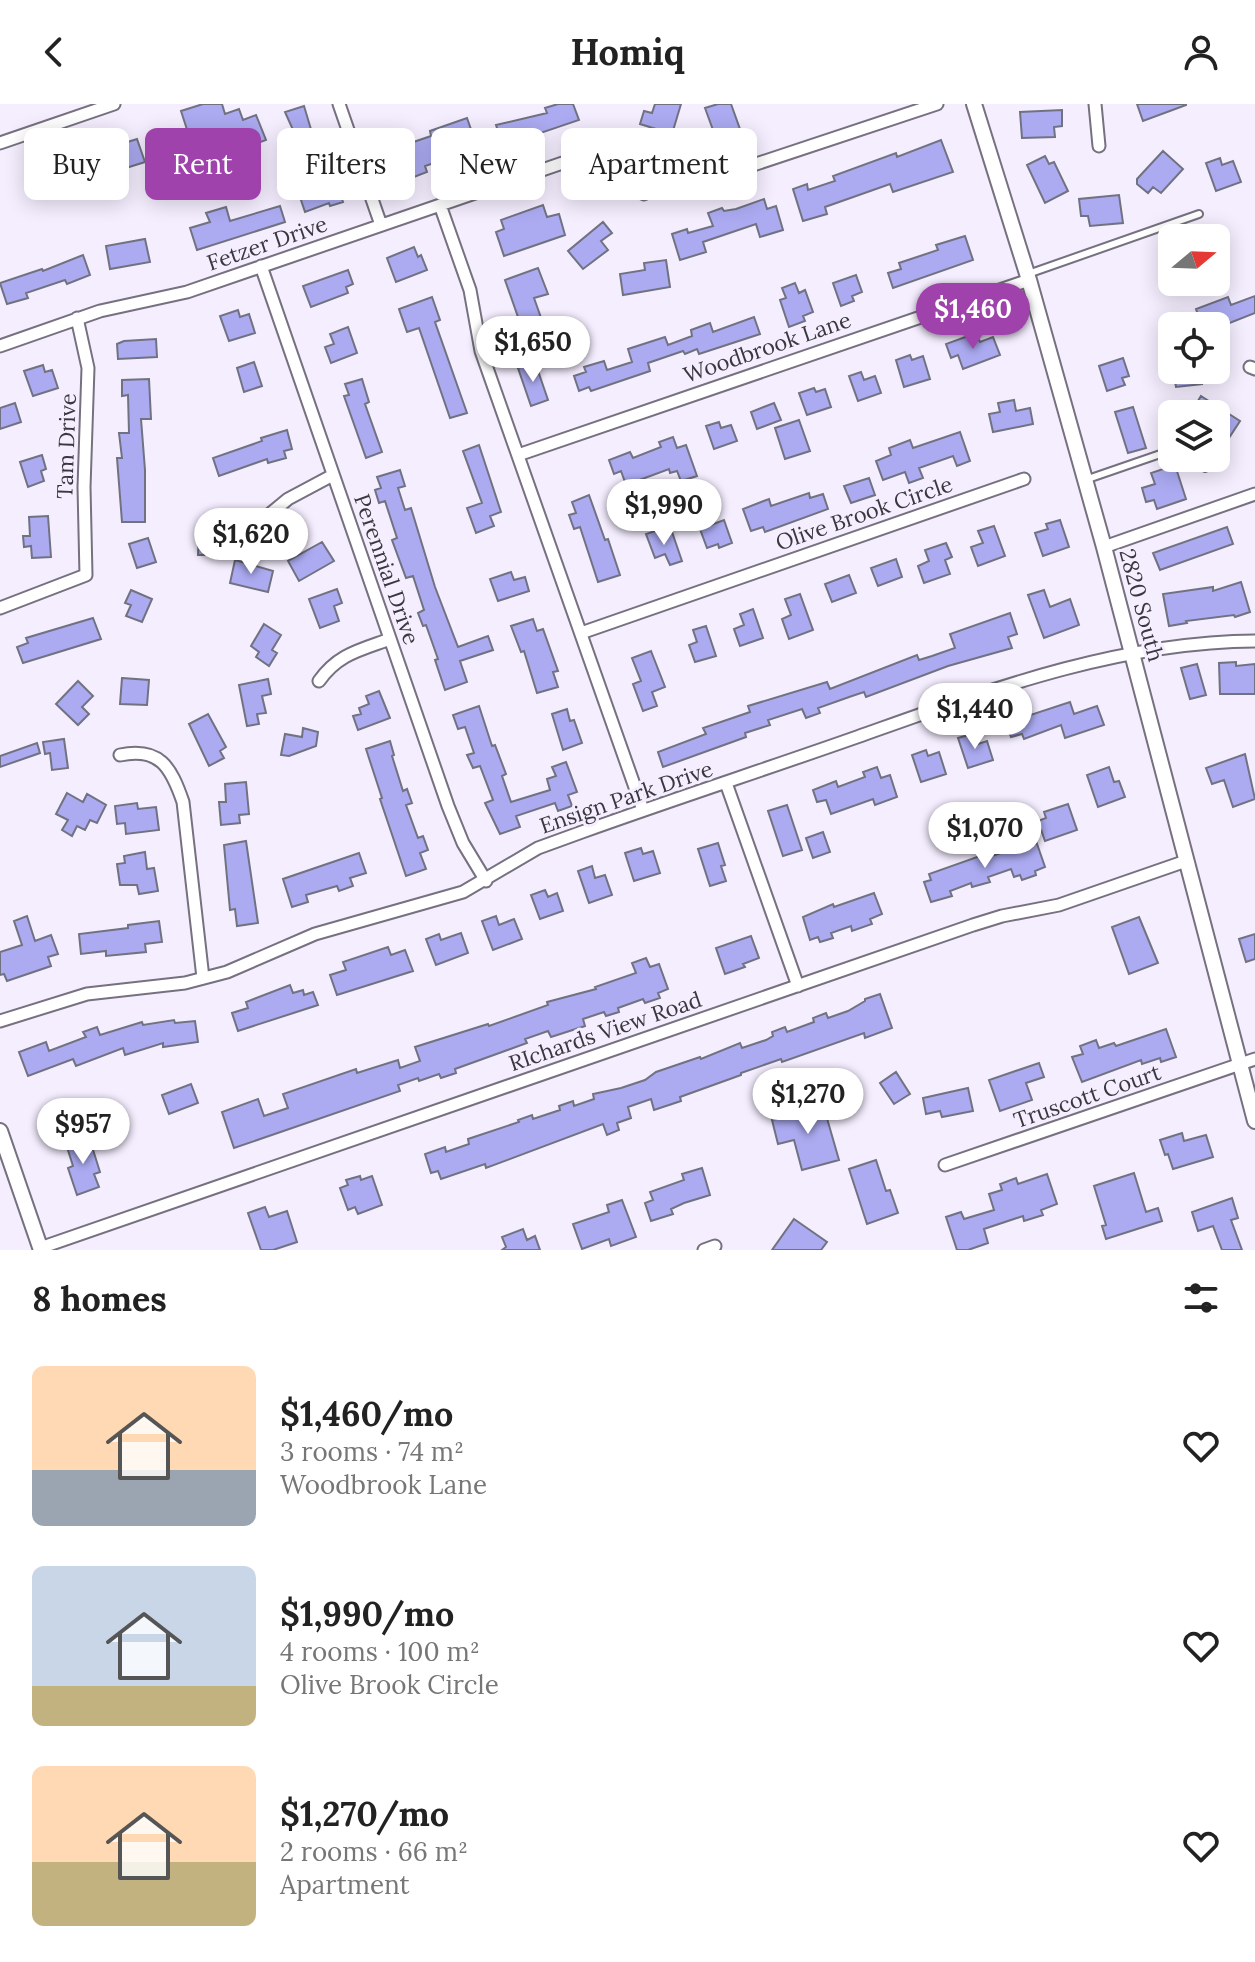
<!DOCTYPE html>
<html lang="en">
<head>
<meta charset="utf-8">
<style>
  :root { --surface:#fff; --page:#f6f6f6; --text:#222; --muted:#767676; --accent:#9f42ac }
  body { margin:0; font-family:Lora,serif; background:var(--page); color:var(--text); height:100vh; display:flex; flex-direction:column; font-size:30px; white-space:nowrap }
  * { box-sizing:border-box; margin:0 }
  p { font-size:26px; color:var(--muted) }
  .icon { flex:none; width:44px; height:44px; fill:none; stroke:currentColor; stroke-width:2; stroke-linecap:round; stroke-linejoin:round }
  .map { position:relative; height:1146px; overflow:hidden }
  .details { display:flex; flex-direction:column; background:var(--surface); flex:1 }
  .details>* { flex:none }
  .banner { position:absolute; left:24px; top:24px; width:800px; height:72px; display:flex; gap:16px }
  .needle { width:52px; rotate:71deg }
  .fabs { position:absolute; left:1158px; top:120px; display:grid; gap:16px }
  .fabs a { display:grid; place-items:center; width:72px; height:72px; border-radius:12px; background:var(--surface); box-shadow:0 4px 20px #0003; font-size:40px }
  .price { position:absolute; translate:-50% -68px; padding:0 18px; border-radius:28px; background:#fff; color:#222; font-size:26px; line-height:52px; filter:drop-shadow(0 2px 4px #0008) }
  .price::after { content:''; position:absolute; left:50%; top:48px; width:24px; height:18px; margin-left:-12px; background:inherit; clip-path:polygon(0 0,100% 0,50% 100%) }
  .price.current { background:var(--accent); color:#fff }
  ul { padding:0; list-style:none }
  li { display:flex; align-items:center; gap:24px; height:200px; padding:0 32px }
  li span { display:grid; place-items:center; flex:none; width:224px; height:160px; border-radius:12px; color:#555 }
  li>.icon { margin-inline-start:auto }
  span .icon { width:96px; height:96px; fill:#fffc; stroke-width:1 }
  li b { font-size:34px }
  h2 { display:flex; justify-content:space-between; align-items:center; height:96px; padding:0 32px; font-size:34px }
  .pill { padding:0 28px; border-radius:12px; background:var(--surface); box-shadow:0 4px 20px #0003; font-size:28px; line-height:72px }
  .pill.current { background:var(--accent); color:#fff }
  header { display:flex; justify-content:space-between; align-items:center; height:104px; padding:0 32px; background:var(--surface); font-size:36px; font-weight:700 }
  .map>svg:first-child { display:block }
  .building { fill:#acabf2; stroke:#717281; stroke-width:2 }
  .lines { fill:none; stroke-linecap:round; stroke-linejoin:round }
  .service-casing { stroke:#76707f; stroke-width:10 }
  .minor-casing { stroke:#76707f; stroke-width:15 }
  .tertiary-casing { stroke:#76707f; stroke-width:18 }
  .service { stroke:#fff; stroke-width:6 }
  .minor { stroke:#fff; stroke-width:11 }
  .tertiary { stroke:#fff; stroke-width:14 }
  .labels { text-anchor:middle; stroke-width:6; stroke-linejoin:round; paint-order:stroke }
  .street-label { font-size:22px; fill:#3a373e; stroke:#f5eeff }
</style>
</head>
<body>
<header><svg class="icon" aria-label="back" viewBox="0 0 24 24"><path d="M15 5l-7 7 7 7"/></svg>Homiq<svg class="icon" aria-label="person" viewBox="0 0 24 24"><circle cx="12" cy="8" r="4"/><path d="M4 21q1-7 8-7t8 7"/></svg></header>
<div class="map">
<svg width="1255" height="1146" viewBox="0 0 1255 1146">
  <rect width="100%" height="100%" fill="#f5eeff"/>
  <!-- building -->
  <path class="building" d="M203 0H222L225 10 239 5 243 16 256 11 266 36 242 45 236 27 192 41 181 7Z
    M558 0H573L579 16 490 46 485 31 498 27 496 21 547 9 545 4Z
    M655 0H681L672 30 640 20 644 7 652 9Z
    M718 0H731L741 28 717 37 705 4Z
    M1137 0H1186V1L1143 17Z
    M304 2 313 32 298 37 285 8Z
    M1062 6V22L1054 23 1055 33 1022 34 1020 8Z
    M467 14 474 34 451 42 454 52 425 62 427 68 414 73 412 68 401 71 393 45 431 32 430 27Z
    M137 35 145 58 126 64 118 41Z
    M941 36 953 68 893 88 890 80 825 103 827 110 803 117 793 85 807 80 808 86 835 77 833 72 896 49 897 53Z
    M90 47 99 71 54 86 47 66Z
    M1163 47 1183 65 1161 89 1153 83 1148 89 1137 80V75Z
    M1045 52 1049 60 1054 58 1068 87 1045 99 1027 61Z
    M1220 54 1222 61 1233 57 1241 78 1216 87 1206 59Z
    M335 74 343 98 330 102 329 99 305 108 298 87Z
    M1119 91 1123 119 1090 122 1088 112H1081L1079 95Z
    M764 95 767 105 776 102 783 126 760 133 756 120 703 138 706 148 680 156 672 130 687 125 688 129 713 122 708 109 722 104 724 107 736 105Z
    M543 101 547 113 559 110 565 131 504 152 496 128 504 125 501 116Z
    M280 102 285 118 197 146 190 124 210 118 206 109 226 103 230 117Z
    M603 118 612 129 601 137 608 146 583 165 568 147Z
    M965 132 973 156 893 184 888 169 901 165 899 159 938 146 936 141Z
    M145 135 150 158 110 165 106 142Z
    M414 143 418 153 421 151 427 166 396 178 387 154Z
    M83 151 90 171 67 180 65 176 26 189 28 194 7 200 0 179 42 165 43 167Z
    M666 156 670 183 623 191 620 170 645 166 644 159Z
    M538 164 548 190 534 194 550 239 525 248 520 235 525 233 505 176Z
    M348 166 353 180 346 183 348 189 311 203 303 182Z
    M856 171 862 188 852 192 854 197 841 202 833 179Z
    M795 179 799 189 805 186 813 208 803 212 805 217 789 223 780 196 786 194 782 184Z
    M1255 192V209L1222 222H1202L1196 205 1228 193 1231 201Z
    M432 193 440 216 435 218 467 309 450 314 419 224 407 228 399 205Z
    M238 206 240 213 249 210 255 229 229 237 220 212Z
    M754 213 760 230 699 250 697 245 685 250 683 247 648 259 650 267 591 287 589 283 579 287 574 272 586 268 584 263 604 257 607 266 632 258 628 245 665 233 668 241 692 232 691 226 710 219 713 228Z
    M348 223 357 249 331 259 325 243 334 240 330 230Z
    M968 232 970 237 978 234 980 238 993 233 1000 251 963 265 958 251 951 254 946 240Z
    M156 235 157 253 118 255 117 240 124 237Z
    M910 251 912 256 923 252 930 275 904 283 896 256Z
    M1123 254 1129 272 1122 274 1125 281 1107 287 1099 262Z
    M254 258 262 282 244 288 237 264Z
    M535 258 548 296 531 302 518 264Z
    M43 261 45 268 52 266 58 284 33 292 24 267Z
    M1173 266H1200L1202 280 1176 283Z
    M861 268 864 276 875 272 881 289 858 297 849 272Z
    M149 275 151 315H141L145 366V418H122L117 354H122L119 329H129L128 291 122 292V276Z
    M362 275 369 298 365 300 382 348 366 354 344 292 349 291 345 280Z
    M814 284 816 288 825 285 831 303 807 311 799 289Z
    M1201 292 1240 317 1225 340 1216 334V310H1190Z
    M1014 296 1016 307 1030 304 1033 320 993 328 989 310 1000 308 998 299Z
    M15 299 21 318 0 325V304Z
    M774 299 781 316 757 325 751 308Z
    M1133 303 1146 344 1128 349 1115 308Z
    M799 316 810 347 785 355 775 324Z
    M719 318 721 324 731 321 737 337 714 345 706 322Z
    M287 326 292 345 284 347 286 354 268 359 267 355 219 372 213 354 262 337 261 334Z
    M960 328 970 357 957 362 953 352 919 364 923 374 909 379 905 368 883 376 876 357 891 351 889 344 910 336 913 344Z
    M673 333 677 344 686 341 697 372 681 377 677 367 670 369 669 365 626 381 621 367 614 370 609 356 630 348 633 354 661 343 659 338Z
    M479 341 501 408 490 412 494 422 476 429 467 404 482 399 463 347Z
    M42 351 46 365 41 367 44 377 28 383 20 358Z
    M1175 361 1186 395 1157 405 1154 396 1146 398 1142 384 1155 380 1151 369Z
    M400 366 405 382 398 384 405 406 411 404 435 483 458 543 488 532 493 546 460 557 467 578 445 586 435 556 438 555 426 521 423 522 418 509 424 506 413 472 406 474 392 436 397 434 385 397 379 399 375 386 381 384 377 373Z
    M869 374 875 391 851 399 844 382Z
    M809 389 810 394 823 390 828 405 765 428 763 423 751 427 743 405 769 395 771 402Z
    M589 391 605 436 608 435 620 471 598 478 580 423 574 425 569 411 576 409 572 398Z
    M48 412 51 453 32 454 31 442 24 443 23 432H30L29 413Z
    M724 416 732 439 719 444 718 440 707 444 700 425Z
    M1060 416 1069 443 1043 452 1035 429 1048 425 1046 420Z
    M994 422 1005 452 978 462 971 443 983 439 978 427Z
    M199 423H216V435H223V451H198Z
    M1227 423 1233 440 1160 466 1153 449Z
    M658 426 660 432 672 428 682 457 670 461 665 450 655 454 646 430Z
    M148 434 156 458 137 464 129 440Z
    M322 438 334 457 299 477 288 457Z
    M946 439 952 453 945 456 950 470 924 479 918 462 929 457 925 446Z
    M896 455 902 473 878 482 871 464Z
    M235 456 273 467 268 488 230 479Z
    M511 468 514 476 525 473 529 487 498 497 490 475Z
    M849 471 856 489 832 498 825 480Z
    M1241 478 1250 508 1235 513 1234 511 1186 517 1187 519 1169 522 1163 490 1213 483V487Z
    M337 485 342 499 334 502 339 517 320 524 309 495Z
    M131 486 152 495 142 518 126 512 131 501 125 499Z
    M1044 486 1050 503 1070 495 1079 521 1044 534 1028 491Z
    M800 490 813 526 789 535 782 515 791 511 785 495Z
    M753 505 763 534 740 542 734 525 744 521 740 510Z
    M1010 509 1017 530 1008 533 1012 544 948 562 866 593 864 588 852 592 818 604 820 609 806 614 802 605 768 616 770 621 745 629 746 633 663 663 658 648 706 630 703 624 750 608 748 602 827 578 830 585 917 551 919 556 932 552 955 544 950 530Z
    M93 514 101 535 23 559 17 543 28 539 26 534Z
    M533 515 537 527 543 525 558 567 553 568 558 583 537 589 524 547 521 548 511 522Z
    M264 520 281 531 272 546 277 549 269 562 256 553 259 548 251 542Z
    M706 522 716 552 695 558 689 541 697 538 693 526Z
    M651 547 665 583 652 588 657 602 643 607 633 580 641 577 632 554Z
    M1236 558V562L1255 560V590H1220L1219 559Z
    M1197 560 1206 591 1190 595 1181 564Z
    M122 574 149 576 147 601 120 600Z
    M268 575 271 590 262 592 266 609 257 610 259 620 247 622 239 581Z
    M78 577 93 592 82 603 89 610 78 621 56 600Z
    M379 587 390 614 358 626 353 612 361 610 359 604 369 600 366 592Z
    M1070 598 1074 610 1097 602 1104 621 1065 634 1061 621 1024 635 1022 630 1011 633 1006 619Z
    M479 602 492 642 495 641 506 670 502 672 511 698 550 686 547 675 556 672 552 663 566 658 577 688 568 691 572 702 558 707 555 699 516 712 520 723 500 730 485 699 493 696 480 662 473 664 467 651 474 649 465 623 458 625 453 611Z
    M567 605 570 617 574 616 582 639 563 646 552 610Z
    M208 610 226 643 220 647 224 654 209 662 189 620Z
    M303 624 318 628 316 642 289 652 281 651 285 630 302 633Z
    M972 630 975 641 987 637 993 656 968 664 958 634Z
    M64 635 68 664 52 666 50 649 45 650 43 638Z
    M390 637 394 651 392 652 403 687 407 685 412 699 406 701 418 734 423 732 428 746 420 749 426 765 406 772 380 695 382 694 366 645Z
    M37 639 40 649 0 663V652Z
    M926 646 928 652 939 648 946 670 921 678 912 651Z
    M1245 650 1255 695 1233 703 1224 676 1212 680 1206 664Z
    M877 663 881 674 890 671 897 693 875 701 873 695 831 710 826 696 817 698 813 686 836 677 838 683 865 673 863 668Z
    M1109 663 1114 678 1119 677 1125 693 1098 703 1087 671Z
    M246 678 249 710 239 711 240 719 221 721 219 698H226L225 680Z
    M67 689 83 698 87 690 106 701 97 719 90 716 85 726 77 722 72 732 62 726 68 716 56 710Z
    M137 699 138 705 156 703 159 726 126 730 125 719 117 720 115 702Z
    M1068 700 1077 726 1045 737 1038 717 1046 714 1044 708Z
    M787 701 802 746 783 752 768 707Z
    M823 728 830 748 813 754 806 734Z
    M246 737 258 819 237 822 235 805 230 806 224 741Z
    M1036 737 1045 763 1035 767 1036 771 1022 776 1020 771 1014 773 1011 765 988 773 990 778 972 783 971 779 950 787 952 792 931 798 924 778 931 776 929 770 994 747 995 751Z
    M718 739 725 761 721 762 726 777 710 782 698 745Z
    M641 744 643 750 653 747 660 769 634 777 625 749Z
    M145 748 147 765 154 764 158 787 139 790 137 781H120L117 760 125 759 124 752Z
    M359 749 366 769 350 774 353 782 339 787 337 782 306 791 308 798 292 803 283 775Z
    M592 762 595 774 605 771 612 791 589 799 578 767Z
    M545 786 548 793 557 789 563 807 540 815 531 791Z
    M874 789 882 810 870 815 872 820 852 827 851 822 831 829 833 834 820 838 818 833 810 836 803 813 833 800 834 803Z
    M27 812 35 837 51 831 58 850 48 853 51 862 7 877 4 870 0 871V848L22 841 14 817Z
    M496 812 499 821 514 815 522 835 493 846 482 817Z
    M1139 813 1158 859 1129 870 1112 823Z
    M159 817 162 838 145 840 146 848 106 852V847L81 850 79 830 128 824V821Z
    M461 829 468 849 436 861 426 835 439 830 441 836Z
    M1255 830V855L1246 858 1239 835Z
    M751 832 759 854 743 860 745 863 725 870 716 844Z
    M388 843 391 851 405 846 413 867 337 891 330 871 346 866 343 858Z
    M646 854 650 863 659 860 668 885 658 889 660 894 645 899 643 895 618 904 619 908 606 912 604 908 583 915 585 922 551 933 548 927 525 935 527 939 455 965 456 969 441 974 439 970 419 977 418 974 398 981 400 987 234 1044 222 1008 258 995 264 1012 288 1004 283 990 356 965 357 969 398 956 400 964 420 957 415 943 488 920 489 922 548 901 547 898 596 885 595 883 636 869 632 859Z
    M290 881 293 889 303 886 304 891 313 888 318 901 238 927 232 909 248 904 246 898Z
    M880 890 892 924 865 934 864 929 782 958 781 955 741 969V971L680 993 681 997 654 1006 651 995 628 1003 631 1014 617 1019 619 1026 607 1031 603 1020 486 1064 485 1060 441 1075 438 1067 431 1069 425 1050 445 1043 446 1048 469 1040 468 1035 519 1018 518 1016 532 1011 533 1015 560 1006 559 1002 573 997 574 1002 594 995 593 990 621 984 645 976 656 968 700 953 701 955 740 939 742 944 766 936 773 932 772 928 785 923 787 928 814 918 813 914 826 909 828 914 848 907 865 897V895Z
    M174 916 175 919 195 917 198 938 163 943V939L125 951 123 944 76 962 73 955 28 972 19 948 46 938 49 947 86 933 83 928 97 923 100 931 142 918 143 921Z
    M1166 925 1176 953 1161 958 1160 954 1142 960 1141 956 1082 978 1072 953 1083 950 1080 942 1096 936 1099 944 1114 939 1116 942Z
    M1039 959 1044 973 1026 979 1032 996 1000 1007 989 976Z
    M896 968 910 990 894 1000 880 979Z
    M191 980 198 999 169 1010 162 991Z
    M968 984 973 1007 942 1013 940 1007 926 1010 923 994Z
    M822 997 839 1056 802 1066 794 1036 778 1040 772 1016 805 1007 803 1003Z
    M1182 1029 1184 1037 1206 1031 1213 1053 1173 1065 1168 1050 1165 1051 1160 1036Z
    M89 1033 100 1068 94 1070 99 1083 77 1091 68 1064 73 1062 66 1040Z
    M876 1056 886 1087 890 1086 898 1109 867 1120 849 1065Z
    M702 1064 710 1091 684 1099 671 1105 673 1110 651 1117 645 1099 653 1096 650 1088 684 1076 682 1070Z
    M1134 1069 1146 1108 1158 1104 1162 1117 1106 1135 1102 1122 1106 1121 1094 1082Z
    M1047 1070 1057 1100 1041 1106 1043 1111 1024 1117 1023 1112 984 1125 988 1139 968 1146H957L946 1113 961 1108 964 1115 994 1106 989 1090 1002 1086 1000 1080 1016 1074 1018 1080Z
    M360 1072 361 1076 372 1072 382 1101 358 1110 355 1103 348 1106 340 1084 348 1081 346 1076Z
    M1232 1094 1238 1114 1231 1116 1242 1146H1222L1213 1122 1198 1127 1192 1108Z
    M622 1096 636 1133 611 1142 609 1135 582 1145 573 1120 609 1108 607 1101Z
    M265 1103 269 1113 287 1107 297 1138 273 1146H261L248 1109Z
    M794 1115 827 1138 821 1146H772Z
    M523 1125 527 1136 535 1132 540 1146H502L506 1143 502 1133Z"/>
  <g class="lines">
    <!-- service casing -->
    <g class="service-casing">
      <path id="service" d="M1028 170 1199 110
        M1187 354 1205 364
        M1085 376 1172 346"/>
    </g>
    <!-- minor casing -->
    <g class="minor-casing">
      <path id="minor" d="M339 0 381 121
        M1095 0 1099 42
        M0 39 114 0
        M644 90 651 60
        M440 101 470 186 481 247 643 706
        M261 162 448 702 463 739 486 777
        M0 242 100 207 187 188 577 54 593 50 610 51 679 70 723 71 937 0
        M1250 263 1255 265
        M518 351 1029 176
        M265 414 288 395 333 371
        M1104 443 1255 390
        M0 504 86 471 84 383 88 264 77 214
        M581 529 1024 375
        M319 577C338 550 360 546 390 535
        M120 651C160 643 171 663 183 698L203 874
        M726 679 798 882
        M0 917 87 890 185 879 227 868 315 830 463 788 538 744 582 728C674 695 766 665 857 633 987 587 1116 538 1255 537
        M945 1061 1255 955
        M40 1144 973 821 1002 812 1059 801 1186 757
        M704 1146 715 1142"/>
    </g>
    <!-- tertiary casing -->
    <g class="tertiary-casing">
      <path id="tertiary" d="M974 0 1029 176 1104 443 1255 1017
        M0 1027 41 1146"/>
    </g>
    <!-- service -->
    <use href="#service" class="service"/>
    <!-- minor -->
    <use href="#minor" class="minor"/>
    <!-- tertiary -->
    <use href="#tertiary" class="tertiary"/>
  </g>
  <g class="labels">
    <!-- street labels -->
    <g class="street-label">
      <text transform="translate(267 139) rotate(-19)" y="8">Fetzer Drive</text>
      <text transform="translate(767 243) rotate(-19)" y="8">Woodbrook Lane</text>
      <text transform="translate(66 342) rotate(-88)" y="8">Tam Drive</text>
      <text transform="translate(864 409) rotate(-19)" y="8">Olive Brook Circle</text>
      <text transform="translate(387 465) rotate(71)" y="8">Perennial Drive</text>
      <text transform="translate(1142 501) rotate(75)" y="8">2820 South</text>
      <text transform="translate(626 693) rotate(-19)" y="8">Ensign Park Drive</text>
      <text transform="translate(605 927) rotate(-19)" y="8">RIchards View Road</text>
      <text transform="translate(1087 992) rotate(-19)" y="8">Truscott Court</text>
    </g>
  </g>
</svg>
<div class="fabs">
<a><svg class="needle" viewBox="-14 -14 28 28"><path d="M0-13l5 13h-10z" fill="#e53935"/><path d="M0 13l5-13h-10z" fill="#767676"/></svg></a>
<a><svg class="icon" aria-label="locate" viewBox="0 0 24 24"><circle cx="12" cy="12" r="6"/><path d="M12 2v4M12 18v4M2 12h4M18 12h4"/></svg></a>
<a><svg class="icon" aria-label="layers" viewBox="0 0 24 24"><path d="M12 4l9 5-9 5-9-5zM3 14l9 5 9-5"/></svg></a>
</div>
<b class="price current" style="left:973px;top:247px">$1,460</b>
<b class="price" style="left:533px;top:280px">$1,650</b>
<b class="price" style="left:664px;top:443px">$1,990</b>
<b class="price" style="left:251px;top:472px">$1,620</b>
<b class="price" style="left:975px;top:647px">$1,440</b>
<b class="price" style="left:985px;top:766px">$1,070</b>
<b class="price" style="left:808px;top:1032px">$1,270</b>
<b class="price" style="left:83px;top:1062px">$957</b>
<div class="banner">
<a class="pill">Buy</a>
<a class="pill current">Rent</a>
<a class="pill">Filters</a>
<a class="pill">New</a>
<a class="pill">Apartment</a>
</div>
</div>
<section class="details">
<h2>8 homes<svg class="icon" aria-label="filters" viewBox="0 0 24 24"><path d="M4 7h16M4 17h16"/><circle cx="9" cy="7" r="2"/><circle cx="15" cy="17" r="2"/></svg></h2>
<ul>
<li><span style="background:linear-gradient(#ffd9b3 65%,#9aa5b1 0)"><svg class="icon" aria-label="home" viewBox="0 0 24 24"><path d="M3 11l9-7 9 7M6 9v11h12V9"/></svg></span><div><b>$1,460/mo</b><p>3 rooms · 74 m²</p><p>Woodbrook Lane</p></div><svg class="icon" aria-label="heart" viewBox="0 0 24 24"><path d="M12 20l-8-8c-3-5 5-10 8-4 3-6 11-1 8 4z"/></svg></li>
<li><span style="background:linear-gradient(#c9d6e8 75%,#c2b280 0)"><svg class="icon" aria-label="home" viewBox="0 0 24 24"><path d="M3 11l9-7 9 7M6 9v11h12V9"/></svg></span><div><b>$1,990/mo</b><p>4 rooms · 100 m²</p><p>Olive Brook Circle</p></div><svg class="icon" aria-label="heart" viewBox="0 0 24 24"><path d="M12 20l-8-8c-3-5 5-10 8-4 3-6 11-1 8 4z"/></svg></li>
<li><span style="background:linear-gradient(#ffd9b3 60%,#c2b280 0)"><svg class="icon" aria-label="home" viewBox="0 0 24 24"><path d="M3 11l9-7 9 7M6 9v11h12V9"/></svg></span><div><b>$1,270/mo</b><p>2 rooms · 66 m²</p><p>Apartment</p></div><svg class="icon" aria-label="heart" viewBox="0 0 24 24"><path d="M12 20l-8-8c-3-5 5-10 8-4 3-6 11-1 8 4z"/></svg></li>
</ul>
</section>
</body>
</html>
